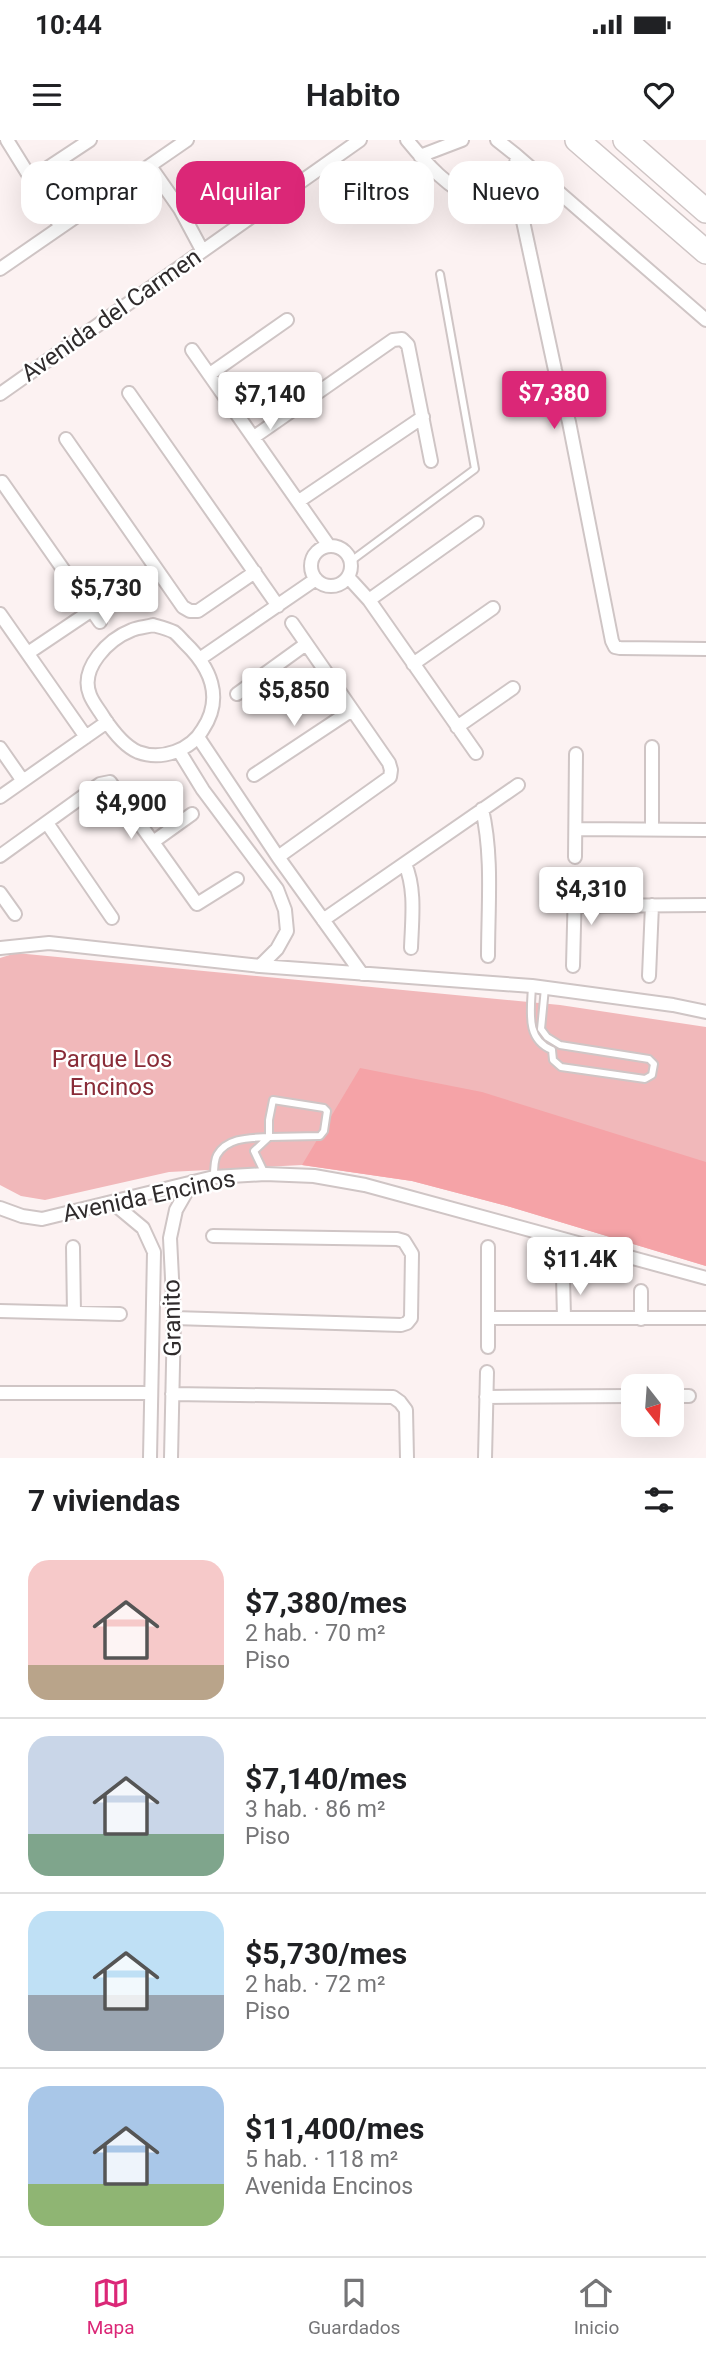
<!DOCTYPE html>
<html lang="es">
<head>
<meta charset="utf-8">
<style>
  :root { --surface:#fff; --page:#f2f2f2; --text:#202124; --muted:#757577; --line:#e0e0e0; --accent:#db2777 }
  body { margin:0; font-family:Roboto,sans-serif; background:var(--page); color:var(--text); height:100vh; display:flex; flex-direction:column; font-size:26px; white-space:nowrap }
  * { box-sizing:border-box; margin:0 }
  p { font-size:23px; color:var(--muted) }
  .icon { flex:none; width:38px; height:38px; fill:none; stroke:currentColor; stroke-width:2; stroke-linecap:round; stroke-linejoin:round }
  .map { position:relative; height:1318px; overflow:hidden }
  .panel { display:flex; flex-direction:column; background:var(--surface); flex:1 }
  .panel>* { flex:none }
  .hud { position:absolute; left:21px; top:21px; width:665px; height:63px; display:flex; gap:14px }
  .needle { width:46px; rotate:163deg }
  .tools { position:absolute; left:621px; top:1234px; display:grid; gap:14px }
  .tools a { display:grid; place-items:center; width:63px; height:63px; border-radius:14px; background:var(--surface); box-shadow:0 7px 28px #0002; font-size:35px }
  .price { position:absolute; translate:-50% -60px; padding:0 16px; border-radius:7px; background:#fff; color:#222; font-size:23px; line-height:46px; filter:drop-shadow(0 2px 4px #0008) }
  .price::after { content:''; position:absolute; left:50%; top:42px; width:21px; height:16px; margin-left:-10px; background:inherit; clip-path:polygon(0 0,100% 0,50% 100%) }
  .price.current { background:var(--accent); color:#fff }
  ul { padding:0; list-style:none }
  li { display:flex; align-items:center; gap:21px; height:175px; padding:0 28px }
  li+li { border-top:2px solid var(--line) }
  li span { display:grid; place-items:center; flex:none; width:196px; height:140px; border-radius:21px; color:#555 }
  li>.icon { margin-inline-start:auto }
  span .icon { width:84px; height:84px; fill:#fffc; stroke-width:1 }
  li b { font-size:30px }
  h2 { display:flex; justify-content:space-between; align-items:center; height:84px; padding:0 28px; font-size:30px }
  .chip { padding:0 24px; border-radius:21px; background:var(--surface); box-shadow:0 7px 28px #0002; font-size:24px; line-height:63px }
  .chip.current { background:var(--accent); color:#fff }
  .status { display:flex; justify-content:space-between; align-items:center; height:49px; padding:0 35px; background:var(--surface); direction:ltr }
  .status svg { height:19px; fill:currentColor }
  header { display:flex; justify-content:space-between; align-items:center; height:91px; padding:0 28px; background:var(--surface); font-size:32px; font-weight:600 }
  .tab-bar { display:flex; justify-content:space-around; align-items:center; height:98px; border-top:2px solid var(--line); background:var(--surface); font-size:19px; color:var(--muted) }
  .tab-bar a { display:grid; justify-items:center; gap:4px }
  .tab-bar .current { color:var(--accent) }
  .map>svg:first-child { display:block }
  .green { fill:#f1b8ba }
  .forest { fill:#f5a3a7 }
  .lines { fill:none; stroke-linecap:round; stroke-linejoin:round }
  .lane-casing { stroke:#cfc5c5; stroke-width:10 }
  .street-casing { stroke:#cfc5c5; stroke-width:16 }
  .highway-casing { stroke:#cfc5c5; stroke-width:26 }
  .lane { stroke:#fff; stroke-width:6 }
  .street { stroke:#fff; stroke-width:12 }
  .highway { stroke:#fff; stroke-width:23 }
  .labels { text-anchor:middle; stroke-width:5; stroke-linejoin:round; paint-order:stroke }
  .street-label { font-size:24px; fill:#2f2b2c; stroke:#fff }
  .park-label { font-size:24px; fill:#892c38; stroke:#fff }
</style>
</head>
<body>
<div class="status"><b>10:44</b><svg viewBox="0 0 49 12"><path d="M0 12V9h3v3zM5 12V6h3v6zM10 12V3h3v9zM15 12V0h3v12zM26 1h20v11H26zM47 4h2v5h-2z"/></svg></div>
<header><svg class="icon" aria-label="menu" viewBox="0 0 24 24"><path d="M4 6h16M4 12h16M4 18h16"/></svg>Habito<svg class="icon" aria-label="heart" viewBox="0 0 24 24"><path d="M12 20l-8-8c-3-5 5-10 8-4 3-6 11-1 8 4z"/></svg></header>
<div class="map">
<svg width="706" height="1318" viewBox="0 0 706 1318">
  <rect width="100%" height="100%" fill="#fcf2f2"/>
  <!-- green -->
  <path class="green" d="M16 813 560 865 706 887V1126L507 1066 412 1041 302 1025 169 1032 45 1060 21 1056 0 1045V818Z"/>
  <!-- forest -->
  <path class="forest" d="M360 928 482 952 706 1022V1126L507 1066 412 1041 302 1025Z"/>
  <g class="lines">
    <!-- lane casing -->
    <g class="lane-casing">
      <path id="lane" d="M351 421 475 329 440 134
        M532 846C531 871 525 899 552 910
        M545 848 541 889 547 897 560 905 649 919 654 924 652 935 645 939 561 927 553 920 552 910
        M273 960 324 968 327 971 324 991 320 996 269 997V980Z
        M214 1037C214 1031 214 1020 217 1015 227 997 251 998 269 997L254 1011 265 1034"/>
    </g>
    <!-- street casing -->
    <g class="street-casing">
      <path id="street" d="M7 0 61 87
        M407 0C425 22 450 51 477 59 491 63 506 64 520 67
        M497 0 516 15 706 180
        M516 15 520 67 555 230 569 282 612 501 615 507 620 508 706 509
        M420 16 462 0
        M150 26 180 69 202 110
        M31 39 90 0
        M0 129 187 0
        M192 210 329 406
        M210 234 287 180
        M129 253 278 466
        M0 254 360 0
        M254 297 393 200 402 199 408 205 431 321
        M66 299 183 467 190 471H198L255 432
        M2 342 100 482
        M299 361 423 277
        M311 426a20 20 0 1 1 40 0a20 20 0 1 1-40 0Z
        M348 437 369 460 476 613
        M369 460 477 383
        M0 474 86 597
        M153 485C160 487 168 489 174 492 178 495 182 500 185 503 210 527 224 557 203 589 191 610 162 621 138 612 124 606 112 590 104 578 100 571 93 563 90 555 79 528 109 499 132 490 139 487 147 487 153 485Z
        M28 513 92 470
        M201 518 316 439
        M413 524 493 468
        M237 554 306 504
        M457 587 513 548
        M198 597 278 717 362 834
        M0 608 23 641
        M179 611 203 650 277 749 285 770 287 791 277 809 260 826
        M254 635 352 570
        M0 657 107 582
        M482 669C493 716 488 767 488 816
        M47 683 112 778
        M576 689 706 690
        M652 689V607
        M153 702 192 674
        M0 716 100 644 110 642 197 764 237 739
        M278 717 390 637 391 630 389 623 292 483
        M575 717 576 614
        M405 724C416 749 412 780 411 808
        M0 753 15 774
        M575 766 706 765
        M323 780 518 645
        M0 808 49 803 260 826 532 846 673 865 706 872
        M573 826 575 746
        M649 836 652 765
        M113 1063 143 1088 154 1112 150 1318
        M0 1068 22 1076 42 1079 214 1037 265 1034 314 1036 365 1045 706 1138
        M73 1107 74 1173
        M563 1136 564 1178
        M641 1151V1179
        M0 1171 120 1174
        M174 1178 401 1185 407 1183 411 1178 412 1114 404 1101 397 1099 213 1096
        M488 1178H706
        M488 1207V1107
        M0 1253H151
        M172 1254 393 1257 400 1262 406 1270 407 1318
        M672 1256H689
        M486 1257 634 1256
        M171 1318 174 1178 170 1098 176 1070 192 1042
        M485 1318 487 1232"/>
    </g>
    <!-- highway casing -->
    <g class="highway-casing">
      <path id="highway" d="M577 0 706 112
        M625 0 706 71"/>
    </g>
    <!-- lane -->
    <use href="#lane" class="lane"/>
    <!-- street -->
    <use href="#street" class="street"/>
    <!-- highway -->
    <use href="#highway" class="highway"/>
  </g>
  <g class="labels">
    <!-- street labels -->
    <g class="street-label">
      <text transform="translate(111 175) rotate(-35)" y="8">Avenida del Carmen</text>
      <text transform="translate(149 1056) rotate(-12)" y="8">Avenida Encinos</text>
      <text transform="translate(172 1178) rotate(-91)" y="8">Granito</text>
    </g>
    <!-- park labels -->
    <g class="park-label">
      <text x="112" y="927">Parque Los<tspan x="112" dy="28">Encinos</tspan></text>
    </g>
  </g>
</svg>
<div class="tools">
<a><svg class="needle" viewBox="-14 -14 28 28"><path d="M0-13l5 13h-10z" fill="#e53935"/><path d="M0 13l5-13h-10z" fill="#757577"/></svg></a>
</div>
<b class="price current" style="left:554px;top:291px">$7,380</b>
<b class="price" style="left:270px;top:292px">$7,140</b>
<b class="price" style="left:106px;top:486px">$5,730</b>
<b class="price" style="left:294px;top:588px">$5,850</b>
<b class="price" style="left:131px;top:701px">$4,900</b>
<b class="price" style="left:591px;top:787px">$4,310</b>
<b class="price" style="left:580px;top:1157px">$11.4K</b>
<div class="hud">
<a class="chip">Comprar</a>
<a class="chip current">Alquilar</a>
<a class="chip">Filtros</a>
<a class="chip">Nuevo</a>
</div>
</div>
<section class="panel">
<h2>7 viviendas<svg class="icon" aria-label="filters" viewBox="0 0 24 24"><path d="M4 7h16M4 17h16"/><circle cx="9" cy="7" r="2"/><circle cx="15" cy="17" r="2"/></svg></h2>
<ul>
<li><span style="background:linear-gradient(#f6c9c9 75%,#b9a48a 0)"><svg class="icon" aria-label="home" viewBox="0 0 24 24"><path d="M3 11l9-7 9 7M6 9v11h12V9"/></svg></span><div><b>$7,380/mes</b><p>2 hab. · 70 m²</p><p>Piso</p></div></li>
<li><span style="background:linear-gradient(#c9d6e8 70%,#7fa58c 0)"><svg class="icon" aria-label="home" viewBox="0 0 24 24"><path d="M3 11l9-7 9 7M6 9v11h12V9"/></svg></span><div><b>$7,140/mes</b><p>3 hab. · 86 m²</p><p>Piso</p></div></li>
<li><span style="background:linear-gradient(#bfe0f5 60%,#9aa5b1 0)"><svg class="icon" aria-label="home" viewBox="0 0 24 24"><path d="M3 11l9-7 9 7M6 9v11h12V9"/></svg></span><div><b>$5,730/mes</b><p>2 hab. · 72 m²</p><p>Piso</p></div></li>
<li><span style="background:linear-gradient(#a9c7e8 70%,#8fb573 0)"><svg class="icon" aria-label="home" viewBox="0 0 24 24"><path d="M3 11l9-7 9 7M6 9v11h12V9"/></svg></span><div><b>$11,400/mes</b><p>5 hab. · 118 m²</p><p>Avenida Encinos</p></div></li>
</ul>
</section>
<nav class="tab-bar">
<a class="current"><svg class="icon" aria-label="map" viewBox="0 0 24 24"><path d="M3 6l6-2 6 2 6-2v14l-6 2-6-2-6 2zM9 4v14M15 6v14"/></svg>Mapa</a>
<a><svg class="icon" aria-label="saved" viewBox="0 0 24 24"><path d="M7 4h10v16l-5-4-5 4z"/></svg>Guardados</a>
<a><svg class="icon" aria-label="home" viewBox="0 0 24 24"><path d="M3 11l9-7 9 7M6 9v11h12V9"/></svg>Inicio</a>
</nav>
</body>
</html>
